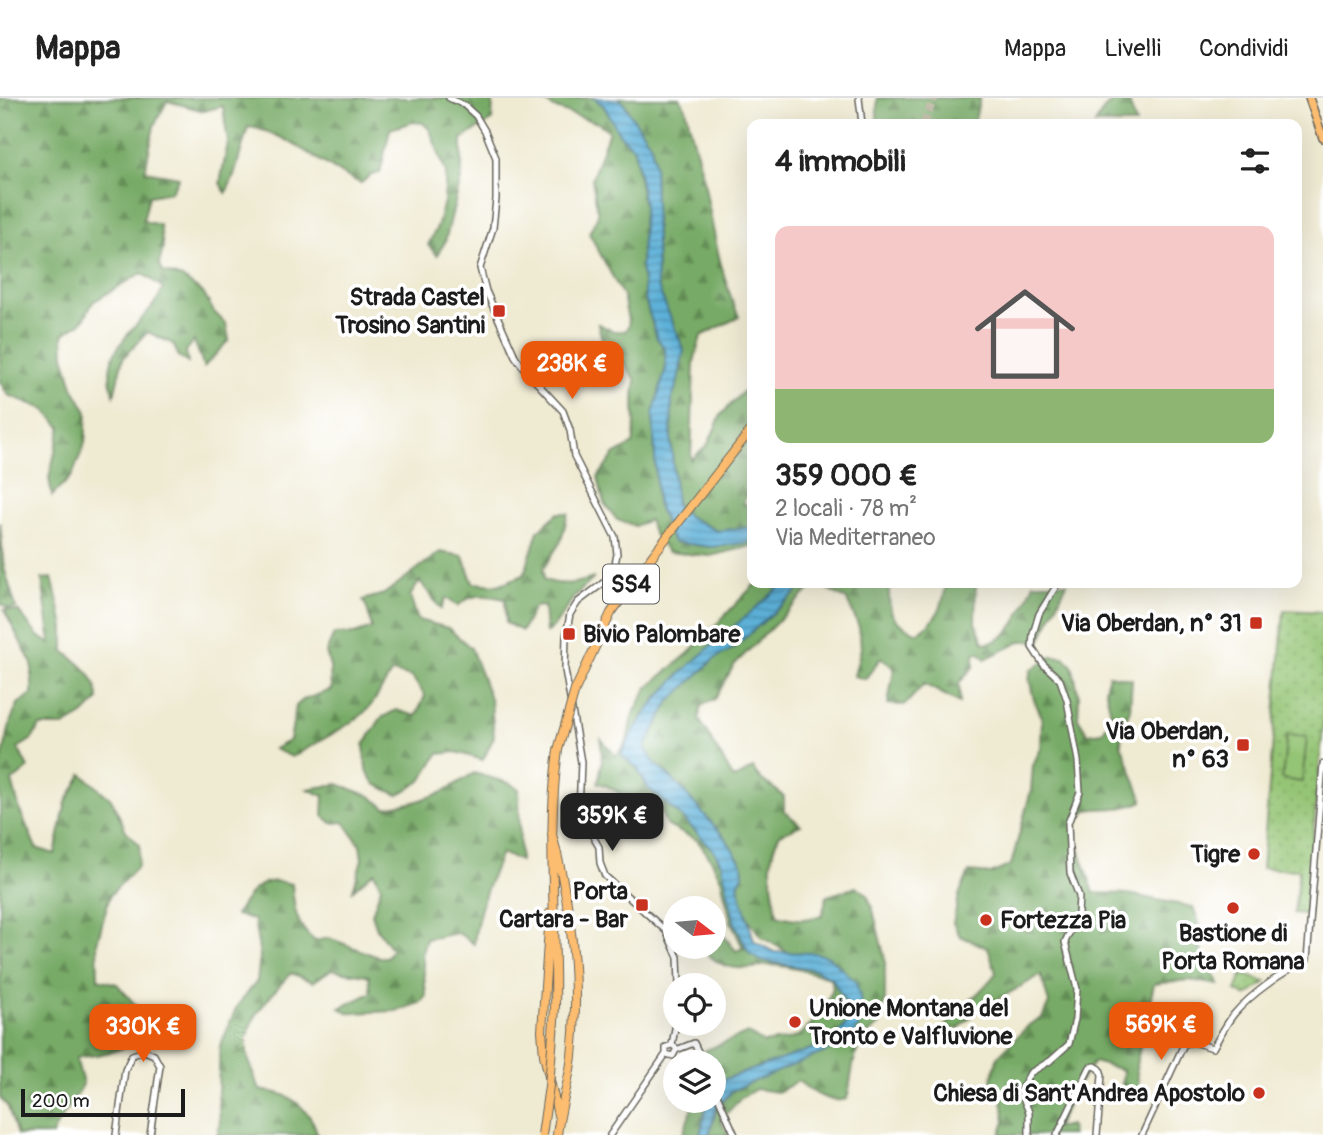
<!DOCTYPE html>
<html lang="it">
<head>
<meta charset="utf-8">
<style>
  :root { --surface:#fff; --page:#f6f6f6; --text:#222; --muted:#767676; --line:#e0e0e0; --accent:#ea580c }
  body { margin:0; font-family:Pangolin,sans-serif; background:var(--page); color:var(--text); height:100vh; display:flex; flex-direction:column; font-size:26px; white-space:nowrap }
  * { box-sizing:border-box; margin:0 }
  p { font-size:23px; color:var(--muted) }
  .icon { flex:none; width:38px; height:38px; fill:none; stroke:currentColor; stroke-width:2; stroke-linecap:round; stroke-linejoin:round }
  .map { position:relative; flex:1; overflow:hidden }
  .drawer { position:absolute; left:747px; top:21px; width:555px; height:469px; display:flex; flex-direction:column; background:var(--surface); border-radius:14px; box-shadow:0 7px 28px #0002 }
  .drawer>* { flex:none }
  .needle { width:46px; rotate:106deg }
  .controls { position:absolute; left:663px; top:798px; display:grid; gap:14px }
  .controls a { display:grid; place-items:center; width:63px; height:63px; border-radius:50%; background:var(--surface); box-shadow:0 7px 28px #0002; font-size:35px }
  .scale { position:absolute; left:21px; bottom:18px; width:164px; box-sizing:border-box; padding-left:7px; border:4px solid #1c1c1c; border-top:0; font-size:19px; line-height:24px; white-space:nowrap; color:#1c1c1c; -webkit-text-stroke:5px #fff; paint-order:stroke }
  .price { position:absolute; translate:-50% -60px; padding:0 16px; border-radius:14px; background:var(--accent); color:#fff; font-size:23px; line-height:46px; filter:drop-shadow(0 2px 4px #0008) }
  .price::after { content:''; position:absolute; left:50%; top:42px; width:21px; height:16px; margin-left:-10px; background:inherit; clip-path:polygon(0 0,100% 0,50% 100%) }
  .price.current { background:#222; color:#fff }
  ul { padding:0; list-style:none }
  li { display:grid; align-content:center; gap:14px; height:371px; padding:0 28px }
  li+li { border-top:2px solid var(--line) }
  li span { display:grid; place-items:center; height:217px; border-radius:14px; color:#555 }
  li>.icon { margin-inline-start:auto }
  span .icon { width:126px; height:126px; fill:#fffc; stroke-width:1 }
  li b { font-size:30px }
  h2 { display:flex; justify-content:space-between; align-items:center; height:84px; padding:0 28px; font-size:30px }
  header { display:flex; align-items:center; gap:42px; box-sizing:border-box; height:98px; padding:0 35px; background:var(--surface); border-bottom:2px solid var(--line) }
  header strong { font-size:33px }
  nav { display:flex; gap:38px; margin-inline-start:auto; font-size:24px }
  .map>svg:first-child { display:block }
  .grass { fill:url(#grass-dots); stroke:#587048; stroke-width:2 }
  .forest { fill:url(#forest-firs); stroke:#4a6341; stroke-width:2 }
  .pitch { fill:#94c474; stroke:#587048; stroke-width:2 }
  .water { fill:url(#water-rules); stroke:#3c667a; stroke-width:2 }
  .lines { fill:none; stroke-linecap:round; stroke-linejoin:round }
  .highway-tunnel { stroke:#c5c1ae; stroke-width:8; stroke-dasharray:8 4; stroke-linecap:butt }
  .minor-casing { stroke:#66645c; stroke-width:8 }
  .major-casing { stroke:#66645c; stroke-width:10 }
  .highway-casing { stroke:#66645c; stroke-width:10 }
  .minor { stroke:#fff; stroke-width:5 }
  .major { stroke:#fcbd6f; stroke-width:7 }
  .highway { stroke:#fcbd6f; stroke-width:8 }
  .highway-bridge-casing { stroke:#66645c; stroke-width:10; stroke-linecap:butt }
  .highway-bridge { stroke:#fcbd6f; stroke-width:8 }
  .poi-dot { fill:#c8321e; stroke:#fff; stroke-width:2.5 }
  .labels { text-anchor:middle; stroke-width:7; stroke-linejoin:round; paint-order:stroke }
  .shield { fill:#fff; stroke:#606060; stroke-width:2 }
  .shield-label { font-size:23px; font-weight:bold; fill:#1c1c1c }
  .poi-label { font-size:24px; font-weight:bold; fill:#1c1c1c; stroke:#fff; text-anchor:end }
</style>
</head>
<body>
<header>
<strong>Mappa</strong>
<nav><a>Mappa</a><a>Livelli</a><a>Condividi</a></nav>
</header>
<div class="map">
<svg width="1323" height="1037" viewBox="0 0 1323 1037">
  <defs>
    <pattern id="grass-dots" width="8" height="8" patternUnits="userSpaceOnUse" patternTransform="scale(1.75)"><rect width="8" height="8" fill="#94c474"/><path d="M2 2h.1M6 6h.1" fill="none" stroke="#7fa864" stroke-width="1.8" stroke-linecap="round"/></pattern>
    <pattern id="forest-firs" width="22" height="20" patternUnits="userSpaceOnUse" patternTransform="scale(1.75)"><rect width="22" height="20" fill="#7a6"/><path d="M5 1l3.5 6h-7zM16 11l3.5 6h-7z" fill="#618a53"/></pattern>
    <pattern id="water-rules" width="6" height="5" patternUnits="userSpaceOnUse" patternTransform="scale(1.75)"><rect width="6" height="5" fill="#5db1d9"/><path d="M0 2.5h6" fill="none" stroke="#4c8faf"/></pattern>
  </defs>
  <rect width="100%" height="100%" fill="#fff"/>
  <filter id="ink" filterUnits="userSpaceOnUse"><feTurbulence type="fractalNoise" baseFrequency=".0143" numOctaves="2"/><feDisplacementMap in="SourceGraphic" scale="14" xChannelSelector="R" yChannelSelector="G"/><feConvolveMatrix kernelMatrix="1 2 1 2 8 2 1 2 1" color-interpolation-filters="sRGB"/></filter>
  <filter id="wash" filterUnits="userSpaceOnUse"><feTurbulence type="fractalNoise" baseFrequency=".00686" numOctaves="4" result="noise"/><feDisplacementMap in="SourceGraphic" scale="28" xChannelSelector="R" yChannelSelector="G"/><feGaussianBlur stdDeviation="1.57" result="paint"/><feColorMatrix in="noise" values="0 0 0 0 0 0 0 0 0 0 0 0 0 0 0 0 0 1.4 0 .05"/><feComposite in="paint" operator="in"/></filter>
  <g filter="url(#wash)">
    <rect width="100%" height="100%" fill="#efead2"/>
    <!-- grass -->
    <path class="grass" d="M1284 512 1323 514V629L1306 816 1294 815 1299 772 1262 770Z
      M1242 876 1265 884H1266L1246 898 1236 893Z"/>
    <!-- forest -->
    <path class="forest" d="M0 0H493L492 22 462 41V77L445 144 437 157 428 147 438 127 444 103 446 75 430 32 423 25 413 24 390 31 380 75 371 77 361 85C324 70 285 33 248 29L234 78 226 95 220 85 228 45 223 8 204 13 167 3 154 28 145 73 179 79 171 94 149 98 143 123 160 127 163 150 159 166 163 174 182 180 203 195 214 214 226 226 229 242 204 269 194 243 186 253 188 265 179 259 173 246 148 234 123 260 114 297C95 246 148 228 163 190L142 175 93 204 83 223 63 237 64 257 73 289 87 314 85 345 72 378 52 398 49 380 61 329 44 311 8 297 0 284Z
      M539 0H594L604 8 620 37 634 50 644 108 641 167 645 201 657 240 665 251 666 270 653 316 657 405 673 444 712 449 748 444H752V448L710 458 668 454 653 435 649 422 635 428 617 422 604 405 598 379 614 357 633 346C638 325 631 305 636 282L614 252 603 246 598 226 613 233H625L629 227 623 198 589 135 598 117 592 80 609 33 598 25 556 11Z
      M619 0H680L686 10C691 37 700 62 705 89 714 134 720 177 739 219L701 238 694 264 691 362 708 346 721 317 752 284V326L740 341 747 347 752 339V382L743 406 752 408V429L717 433 689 419 676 408 671 342 672 300 678 283 674 226 665 210 657 187 654 63 651 47Z
      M877 0H980L974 26H877Z
      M1117 0H1128L1136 26H1095L1104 11Z
      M558 415H568L561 443 543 471 544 482C563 488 575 486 594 480L574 499 555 527 546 535 544 508 534 509 522 533 506 525 505 501C486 497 472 494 458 508L446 500 441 511 420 483 410 498 418 522 448 530 471 550 491 603 494 639 483 662 456 654 438 656 421 683 398 697 375 686 366 671 364 647 381 620 396 612 416 618 425 598 412 579 392 574C382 589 374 608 359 619 338 634 314 646 292 659L274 651 290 642 296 608 303 602 331 592 330 569 326 554 334 536H354L372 530 367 510 363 502 384 496 440 454 463 458 473 485 498 487 524 477 538 433Z
      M0 424 4 469 16 510 8 511 0 505Z
      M52 480 64 528V553C81 567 98 579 98 602L83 617 64 628H40L32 641 18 650 28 670 12 683 20 713 36 750 55 756 66 704 82 676 112 702 126 733 140 747 138 768 110 797 97 845 98 881 117 886 139 911 144 910 148 934C123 955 107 955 76 960L83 986C74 1005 60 1018 52 1037H17L8 1009 0 1000V670L11 622 18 606 32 596V566L4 512 18 513 38 538 51 546 42 481Z
      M756 485H784L745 521 680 576 654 603 628 664 637 670 649 691 681 718 715 754 722 767 735 826 749 855 775 865 813 871 832 880 848 909V924L834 941 820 948 725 981 714 993V964H688L706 952 748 935 764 945C773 943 783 943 791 941 810 935 826 907 833 890L830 880C811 874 790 869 771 867 764 867 756 870 749 870 728 872 716 865 701 850L700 849H714V826L736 853 743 850 731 824 721 781 711 761 697 742 666 727 661 711 647 698 633 703C620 697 612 688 598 685L602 665 601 641 616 658 627 643 632 619 647 590 689 555Z
      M811 485H816L734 567 715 601 701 608 699 621 734 681 753 670C762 687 771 685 784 699V713L801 727 780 736C764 765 773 786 777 817 794 822 805 823 822 817L827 798 856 789 866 795 872 808 885 861V902L880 927C849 946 855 969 847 1001 829 1006 812 994 798 983L778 994 756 991 741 1000 720 1022 729 1037H709L716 1011 733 992 842 945 860 899 815 855 791 856 761 839 743 813 738 787 743 777 742 766 726 741 678 687 653 663 645 649 669 604 714 561 732 551 799 492Z
      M817 485H889C889 514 888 523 918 535 938 521 943 509 946 485H976L975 524 984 545C1011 546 1025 507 1034 485H1067L1040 543H1022L985 561 979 554 974 556V568L959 585 960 605 924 586 905 607 888 606 894 570 881 560 865 581 854 578 861 550 859 529 847 502Z
      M1051 558 1064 559 1072 567 1079 598 1078 620 1088 636 1102 634 1112 619 1105 590 1109 577 1132 581 1130 612 1122 629 1121 646 1143 703C1120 713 1111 709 1087 712L1077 724 1075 739 1094 795 1128 796 1193 809 1201 830V851L1219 887 1189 882 1154 886 1136 967 1139 990 1129 1003 1121 999 1123 972 1094 964 1078 986 1056 1030 1070 1027 1072 1037H1000L1005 1023 1002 1001 993 990 991 983 998 958 1030 926 1042 920 1049 905 1041 877 977 913 958 931 945 929C961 909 981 895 996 875L988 850 960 838 953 825 959 797 969 774 991 776 1011 767 1031 692 1033 667 1041 650 1042 619 1034 602 1029 580 1031 572Z
      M474 675 509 685 519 691 520 763 501 755C489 785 477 814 474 846L458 835 426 841 422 855 426 898 420 905 396 913 349 915 340 910 371 895 369 878C355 874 345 876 332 871L313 884 291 875C275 893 253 914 247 939 243 952 254 980 260 992 267 994 277 994 284 997 299 1004 315 1020 317 1037H217L220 1025 218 993 220 948 237 908 257 883 260 858 254 822 235 817C252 792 259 777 292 786 294 809 295 828 315 843L329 840 378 859H386L392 852 377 831 372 816 381 789 374 774 353 792 362 761 360 747 344 724 332 725 323 718 324 698 308 691 338 686 370 698 386 710 415 704 441 695Z
      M694 1003H708L700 1037H683Z"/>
    <!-- pitch -->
    <path class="pitch" d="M1287 637 1307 639 1302 684 1282 681Z"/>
    <!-- water -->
    <path class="water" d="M594 0 621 2 651 47 654 63 657 187 684 252 678 283 672 301 671 342 676 408 689 419 717 433 752 429V444L712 449 673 444 657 405 653 316 666 270 665 251 657 240 645 201 641 167 644 108 639 74 634 50 620 37 604 8Z
      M784 485H811L799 492 732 551 714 561 669 604 645 649 653 663 678 687 726 741 742 766 743 777 738 787C742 806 749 823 754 843L774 854 815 855 829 859 856 884 860 899 861 924 853 937 827 953 733 992 716 1011 709 1037H700L708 1003H714V993L725 981 820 948 834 941 848 924V909L832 880 813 871 763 863 749 855 735 826 722 767 715 754 681 718 649 691 637 670 621 657C655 583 726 539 784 485Z"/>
  </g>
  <g filter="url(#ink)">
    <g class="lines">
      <!-- highway-tunnel -->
      <path class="highway-tunnel" d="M924 26 934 0"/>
      <!-- minor casing -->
      <g class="minor-casing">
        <path id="minor" d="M449 0 464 7 476 18 485 33 496 60V101L493 130 480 170 486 193 515 258 526 273 563 313 570 332 574 358 615 439 617 456 614 471 607 482 578 504 570 516 566 538 565 572 581 664 579 714 599 749 600 765 605 778 666 833 678 859 679 887
          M859 0 862 26
          M675 949 672 947 676 925
          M666 956 673 958 676 952 694 945 703 964
          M714 990 735 1037
          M116 1037 125 972 132 957 145 953 154 957 160 968 150 1037
          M610 1037 666 956V949L672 947
          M1029 1037V1014L1020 993 1030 975 1050 963 1069 946 1075 921 1077 891 1065 844 1078 816 1079 798 1070 775 1068 725 1080 694 1078 663 1067 602 1060 582 1043 566 1032 549 1033 536 1039 516 1058 485
          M1057 1037 1090 969 1095 968 1100 971 1102 977 1097 1037
          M1142 1037 1184 946 1193 944 1213 950C1220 938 1226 926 1234 916 1251 896 1284 873 1307 862L1323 666"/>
      </g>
      <!-- major casing -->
      <g class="major-casing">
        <path id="major" d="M1309 0 1323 40"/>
      </g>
      <!-- highway casing -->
      <g class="highway-casing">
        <path id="highway" d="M743 342 752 330
          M552 736C571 807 580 885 572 958 569 985 560 1010 557 1037
          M550 815 542 933 544 957 558 1017
          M555 910C557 824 546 738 558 652"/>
      </g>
      <!-- minor -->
      <use href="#minor" class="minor"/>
      <!-- major -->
      <use href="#major" class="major"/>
      <!-- highway -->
      <use href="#highway" class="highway"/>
      <!-- highway-bridge casing -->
      <g class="highway-bridge-casing">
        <path id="highway-bridge" d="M558 652 575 592 611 515 653 457 743 342
          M542 1037 549 988 555 910"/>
      </g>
      <!-- highway-bridge -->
      <use href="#highway-bridge" class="highway-bridge"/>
    </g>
  </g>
  <!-- markers -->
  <g class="poi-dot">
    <rect x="492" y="206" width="14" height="14" rx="3.5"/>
    <rect x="1249" y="518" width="14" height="14" rx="3.5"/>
    <rect x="562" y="529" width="14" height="14" rx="3.5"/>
    <rect x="1236" y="640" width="14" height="14" rx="3.5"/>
    <circle cx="1254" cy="756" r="7"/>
    <rect x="635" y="800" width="14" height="14" rx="3.5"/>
    <circle cx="1233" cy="810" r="7"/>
    <circle cx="986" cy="822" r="7"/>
    <circle cx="795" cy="924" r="7"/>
    <circle cx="1259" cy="995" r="7"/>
  </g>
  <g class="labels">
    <!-- shield labels -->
    <rect class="shield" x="603" y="466.5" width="56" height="39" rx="5"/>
    <g class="shield-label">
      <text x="631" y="494">SS4</text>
    </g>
    <!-- poi labels -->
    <g class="poi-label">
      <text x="485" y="207">Strada Castel<tspan x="485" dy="28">Trosino Santini</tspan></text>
      <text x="1242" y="533">Via Oberdan, n° 31</text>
      <text x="583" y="544" text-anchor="start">Bivio Palombare</text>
      <text x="1229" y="641">Via Oberdan,<tspan x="1229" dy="28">n° 63</tspan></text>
      <text x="1240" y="764">Tigre</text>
      <text x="628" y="801">Porta<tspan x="628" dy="28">Cartara - Bar</tspan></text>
      <text x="1000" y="830" text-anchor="start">Fortezza Pia</text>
      <text x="1233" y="843" text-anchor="middle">Bastione di<tspan x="1233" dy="28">Porta Romana</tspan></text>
      <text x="809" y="918" text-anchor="start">Unione Montana del<tspan x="809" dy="28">Tronto e Valfluvione</tspan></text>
      <text x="1245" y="1003">Chiesa di Sant'Andrea Apostolo</text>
    </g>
  </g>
</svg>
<div class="controls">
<a><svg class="needle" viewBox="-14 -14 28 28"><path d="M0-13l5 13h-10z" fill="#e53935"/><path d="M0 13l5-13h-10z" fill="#767676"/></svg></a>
<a><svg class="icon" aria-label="locate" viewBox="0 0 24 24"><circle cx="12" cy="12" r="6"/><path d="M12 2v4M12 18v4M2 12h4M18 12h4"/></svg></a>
<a><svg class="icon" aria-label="layers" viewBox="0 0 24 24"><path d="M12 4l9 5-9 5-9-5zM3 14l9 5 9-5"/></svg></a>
</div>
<div class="scale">200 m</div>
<b class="price" style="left:572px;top:303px">238K €</b>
<b class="price current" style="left:612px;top:755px">359K €</b>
<b class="price" style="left:1161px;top:964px">569K €</b>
<b class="price" style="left:143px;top:966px">330K €</b>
<section class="drawer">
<h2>4 immobili<svg class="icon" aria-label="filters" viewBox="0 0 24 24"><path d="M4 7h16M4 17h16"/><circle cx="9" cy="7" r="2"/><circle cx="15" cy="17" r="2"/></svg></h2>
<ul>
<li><span style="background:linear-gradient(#f6c9c9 75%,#8fb573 0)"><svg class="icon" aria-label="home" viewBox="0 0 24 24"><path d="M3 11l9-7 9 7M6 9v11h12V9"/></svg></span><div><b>359 000 €</b><p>2 locali · 78 m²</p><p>Via Mediterraneo</p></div></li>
</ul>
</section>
</div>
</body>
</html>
